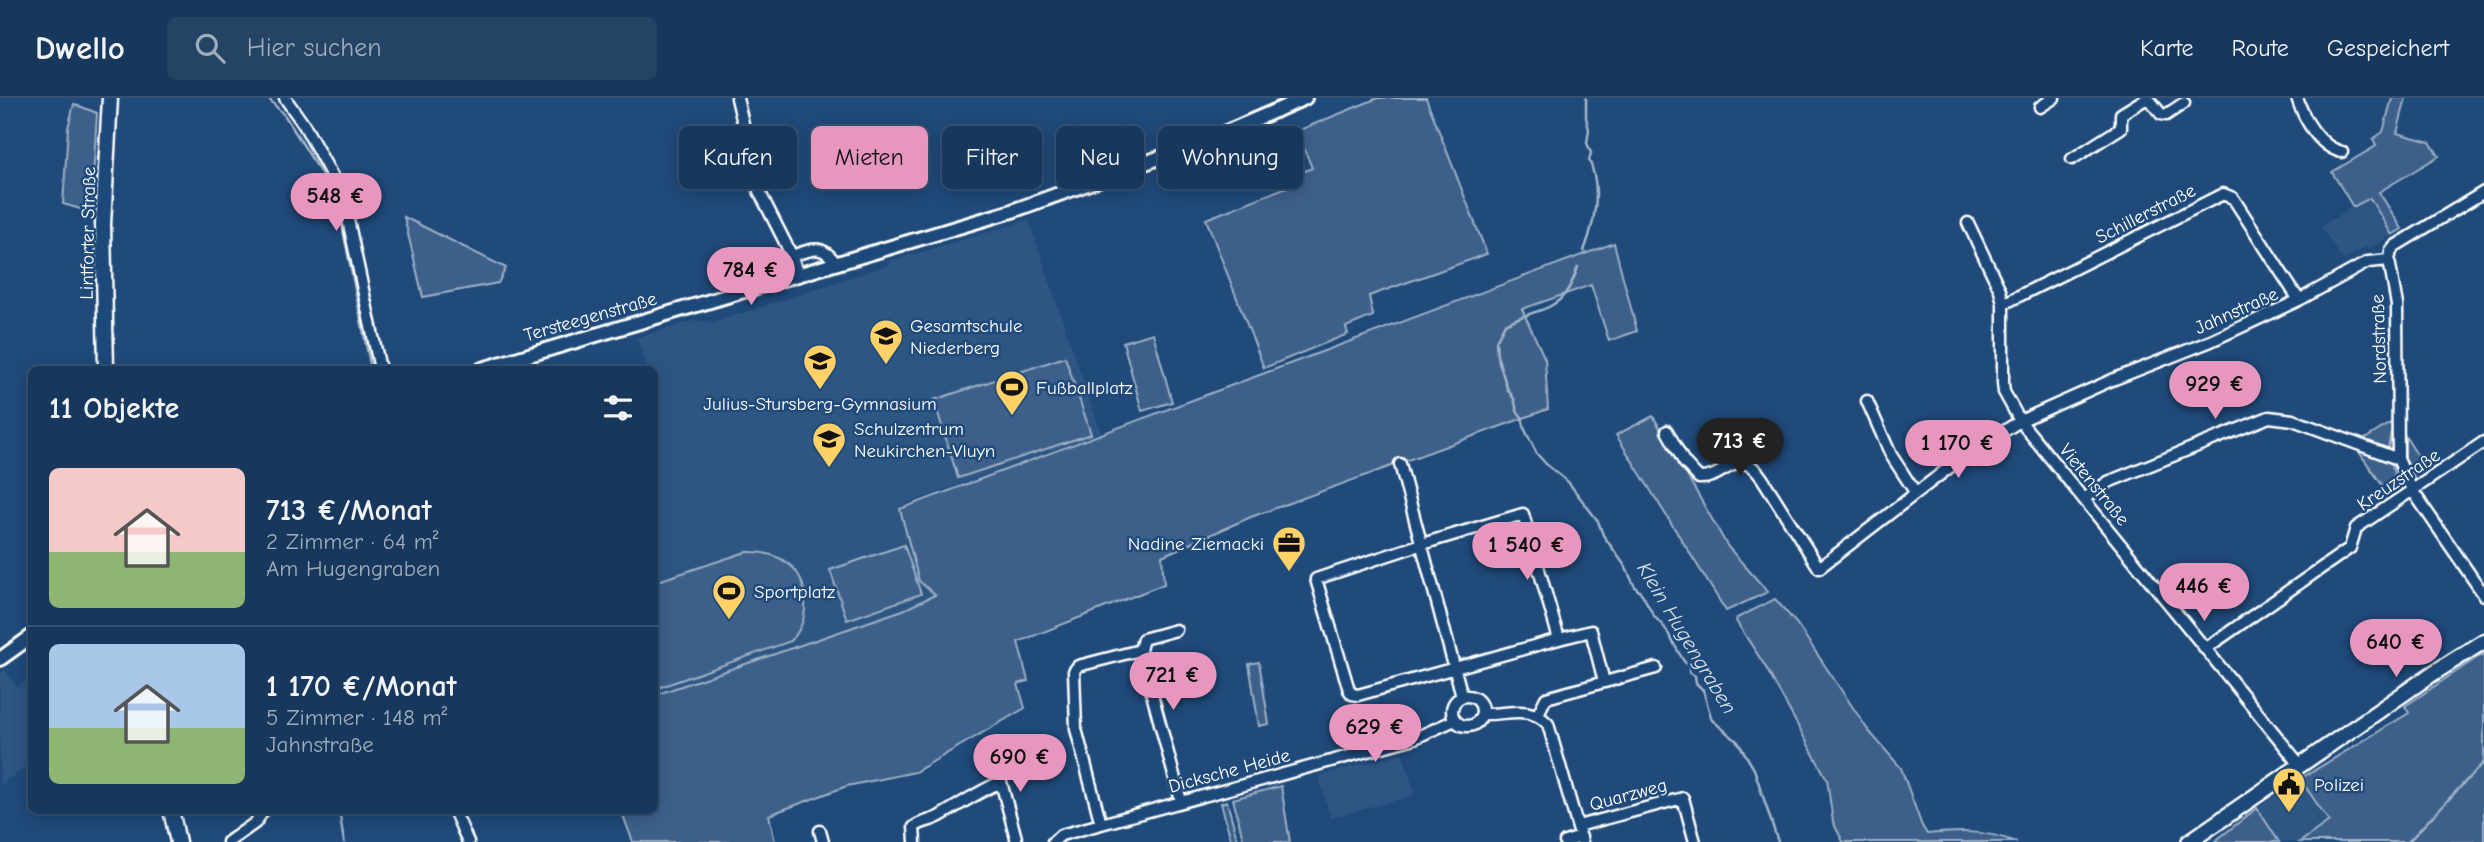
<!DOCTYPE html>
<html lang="de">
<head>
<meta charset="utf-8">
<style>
  :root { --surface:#17385c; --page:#244365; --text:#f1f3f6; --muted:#9eacbb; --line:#365272; --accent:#e797bd }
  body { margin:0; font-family:"Comic Neue",sans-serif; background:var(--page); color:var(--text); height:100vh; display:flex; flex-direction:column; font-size:26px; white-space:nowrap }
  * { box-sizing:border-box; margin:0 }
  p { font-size:23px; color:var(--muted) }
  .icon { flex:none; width:38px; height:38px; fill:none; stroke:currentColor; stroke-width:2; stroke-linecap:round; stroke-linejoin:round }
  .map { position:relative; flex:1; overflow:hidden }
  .side { position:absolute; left:28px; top:268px; width:630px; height:448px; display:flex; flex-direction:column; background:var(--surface); border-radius:10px; box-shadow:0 4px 18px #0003,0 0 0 2px var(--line) }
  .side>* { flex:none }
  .top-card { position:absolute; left:679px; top:28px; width:665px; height:63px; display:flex; gap:14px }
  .price { position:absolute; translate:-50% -60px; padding:0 16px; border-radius:24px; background:var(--accent); color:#111; font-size:23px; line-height:46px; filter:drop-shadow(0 2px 4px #0008) }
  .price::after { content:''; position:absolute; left:50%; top:42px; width:21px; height:16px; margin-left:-10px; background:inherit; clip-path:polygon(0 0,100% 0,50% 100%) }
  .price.active { background:#222; color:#fff }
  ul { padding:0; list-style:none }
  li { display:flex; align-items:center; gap:21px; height:175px; padding:0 21px }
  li+li { border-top:2px solid var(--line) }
  li span { display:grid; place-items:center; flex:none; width:196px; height:140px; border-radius:10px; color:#555 }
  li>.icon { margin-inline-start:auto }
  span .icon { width:84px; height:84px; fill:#fffc; stroke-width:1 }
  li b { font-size:30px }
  h2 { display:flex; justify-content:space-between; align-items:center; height:84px; padding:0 21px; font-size:30px }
  .tag { padding:0 24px; border-radius:10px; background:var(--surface); box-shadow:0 4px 18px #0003,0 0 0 2px var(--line); font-size:24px; line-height:63px }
  .tag.active { background:var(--accent); color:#111 }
  header { display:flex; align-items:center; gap:42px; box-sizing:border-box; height:98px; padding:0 35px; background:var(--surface); border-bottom:2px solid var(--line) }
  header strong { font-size:33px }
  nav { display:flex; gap:38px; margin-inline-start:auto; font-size:24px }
  .search { width:490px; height:63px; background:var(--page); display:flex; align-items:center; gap:18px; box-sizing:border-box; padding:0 24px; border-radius:10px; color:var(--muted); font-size:26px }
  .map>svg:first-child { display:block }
  .built { fill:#2e5683 }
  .green { fill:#3c618b; stroke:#9eb0c5; stroke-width:2 }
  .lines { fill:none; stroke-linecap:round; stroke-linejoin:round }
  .stream { stroke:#a3b5c8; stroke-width:2.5 }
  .minor-casing { stroke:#fff; stroke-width:15 }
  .tertiary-casing { stroke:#fff; stroke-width:18 }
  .secondary-casing { stroke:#fff; stroke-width:19 }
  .primary-casing { stroke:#fff; stroke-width:19 }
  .minor { stroke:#1f4a7a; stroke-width:10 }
  .tertiary { stroke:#1f4a7a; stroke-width:12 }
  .secondary { stroke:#1f4a7a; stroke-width:14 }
  .primary { stroke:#1f4a7a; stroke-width:14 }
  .labels { text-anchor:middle; stroke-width:5; stroke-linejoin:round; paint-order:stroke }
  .street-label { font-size:19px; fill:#fff; stroke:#1f4a7a }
  .poi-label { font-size:19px; fill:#fff; stroke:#1f4a7a; text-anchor:start }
  .water-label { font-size:21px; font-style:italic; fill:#d8e0e8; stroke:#1f4a7a }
</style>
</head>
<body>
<header>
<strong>Dwello</strong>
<div class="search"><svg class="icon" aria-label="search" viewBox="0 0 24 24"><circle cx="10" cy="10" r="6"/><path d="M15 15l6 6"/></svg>Hier suchen</div>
<nav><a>Karte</a><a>Route</a><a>Gespeichert</a></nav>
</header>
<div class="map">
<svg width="2484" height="744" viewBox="0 0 2484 744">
  <rect width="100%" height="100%" fill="#1f4a7a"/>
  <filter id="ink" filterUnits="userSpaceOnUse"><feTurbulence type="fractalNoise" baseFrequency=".0143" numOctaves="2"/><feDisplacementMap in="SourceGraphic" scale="14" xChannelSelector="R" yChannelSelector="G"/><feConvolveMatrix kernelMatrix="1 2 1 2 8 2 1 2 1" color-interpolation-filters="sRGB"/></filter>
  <g filter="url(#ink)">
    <!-- built -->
    <path class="built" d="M2370 99 2392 137 2368 152 2366 149 2343 162 2321 128Z
      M1029 122 1101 335 905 406 935 497 903 512 655 597 654 271H648L636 240 696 222 712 225 889 167 891 163Z
      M5 572 17 589 31 580 32 665 0 687V576Z
      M1403 655 1415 697 1330 720 1319 678Z
      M2300 681 2329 723 2300 744H2279L2257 710Z"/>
    <!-- green -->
    <path class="green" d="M1378 0H1426L1487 156 1369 198 1373 218 1346 229 1348 236 1264 270 1206 121 1297 85 1295 77 1312 70 1297 33Z
      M2392 0H2406L2397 35 2430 44 2439 58 2379 94 2402 131 2392 137 2370 100 2353 109 2332 74 2376 48 2373 41 2383 34Z
      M74 6 97 15 91 114 63 106 68 30Z
      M404 119 506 170 498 185 423 199Z
      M1614 145 1637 233 1609 243 1591 187 1522 211 1545 261 1548 311 1251 419 1162 458 1164 486 1018 544 1028 583 1018 586 1025 610 915 674 847 688 769 717 775 744H633L621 712H654L655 597 903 512 935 497 919 483 900 411Z
      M1153 235 1172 304 1142 313 1123 244Z
      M1065 259 1091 336 958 380 934 302Z
      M1653 318 1728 449 1768 494 1726 513 1616 337Z
      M2390 325 2392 328 2388 351 2386 352 2362 343Z
      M2405 338 2425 369 2415 376 2405 362Z
      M2357 351 2392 366 2395 380 2402 394 2392 401Z
      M904 447 921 496 847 522 830 472Z
      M746 454C778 453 805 468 805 503 806 518 802 531 791 543L655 591V484Z
      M1775 501 1797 526 1868 632 1901 670 1922 728 1927 736C1962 733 1983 732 2017 744H1843L1833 724 1827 681 1765 568 1736 523 1737 520Z
      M2484 555V744H2300L2329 723 2300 681 2409 615 2405 608Z
      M1259 564 1269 626 1259 628 1249 566Z
      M1281 688 1290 744H1244L1233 701Z
      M1227 703 1238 744H1227L1231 742 1221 705Z
      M2257 710 2279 744H2214Z"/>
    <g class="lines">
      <!-- stream -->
      <path class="stream" d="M268 0 285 18 324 80
        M336 97 371 271
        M1584 153C1595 124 1602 90 1589 62L1591 55 1587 45 1589 31 1586 20V0
        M1578 169C1562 217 1545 206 1505 226L1496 243 1497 257 1507 290 1514 301 1517 313 1522 319 1525 332 1537 356 1547 367 1568 384 1598 423 1603 437 1625 468 1635 489 1642 496 1654 518 1665 530 1683 562 1689 568V574L1695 578 1696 585 1703 592 1712 622 1738 644 1754 671 1778 744
        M339 712 344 744
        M2408 744 2484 664"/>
      <!-- minor casing -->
      <g class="minor-casing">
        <path id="minor" d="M285 0 304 27 343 98 380 271
          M737 0 759 93 792 158 798 178
          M2148 0 2161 16 2166 17 2184 5
          M2297 0C2304 21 2319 49 2342 54
          M2040 9 2054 0
          M2072 61 2121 30V16L2147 0
          M2484 94 2395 148 2391 153 2389 162 2397 207 2398 361 2412 392 2484 497
          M343 98 359 94
          M1968 125 2000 192 2003 206V285L2004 294 2020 323 2301 668
          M792 158C812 151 823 145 836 166
          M2003 206 2223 96 2233 100 2299 202
          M1867 303 1891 357 1915 394
          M1667 333 1684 364 1699 380C1725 382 1738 345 1762 380L1819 470 1959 362 2020 323 2112 282 2211 243 2299 202 2368 164 2389 162
          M1400 366 1462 598
          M2085 400 2108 384 2269 319 2293 322 2398 361
          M1523 416 1559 541 1358 597 1352 596 1349 592 1316 481 1422 446Z
          M1176 532 1143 541 1140 552 1181 703
          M1559 541 1591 533 1604 584
          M2205 551 2350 450 2356 430 2484 344
          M1452 613a15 15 0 1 1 30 0a15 15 0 1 1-30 0Z
          M1482 616C1508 617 1529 606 1548 626L1582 744
          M1538 616 1546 600 1656 570
          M997 654 1001 684 1017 744
          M454 712 468 744
          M1101 726 1076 631 1074 573 1078 568 1140 552
          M1578 728 1683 700 1695 744
          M820 733 823 744
          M228 744 255 725 264 712
          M915 744 914 729C922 723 932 723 940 718 961 706 979 693 1001 684
          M1053 744 1061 737 1415 640 1455 622
          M1565 744 1581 739"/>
      </g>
      <!-- tertiary casing -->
      <g class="tertiary-casing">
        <path id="tertiary" d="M482 271 1012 113 1203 44 1305 0
          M0 561 32 538"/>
      </g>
      <!-- secondary casing -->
      <g class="secondary-casing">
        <path id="secondary" d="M2189 744 2432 576 2484 543"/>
      </g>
      <!-- primary casing -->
      <g class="primary-casing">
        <path id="primary" d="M106 271 103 126 110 0
          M171 712 178 744"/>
      </g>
      <!-- minor -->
      <use href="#minor" class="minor"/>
      <!-- tertiary -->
      <use href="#tertiary" class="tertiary"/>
      <!-- secondary -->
      <use href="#secondary" class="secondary"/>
      <!-- primary -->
      <use href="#primary" class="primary"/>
    </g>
  </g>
  <!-- icons -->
  <defs>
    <g id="school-pin" transform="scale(1.75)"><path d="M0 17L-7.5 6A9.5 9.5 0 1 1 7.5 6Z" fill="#ffd166" stroke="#1f4a7a"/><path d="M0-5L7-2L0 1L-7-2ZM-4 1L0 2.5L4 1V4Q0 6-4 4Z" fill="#111"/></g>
    <g id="stadium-pin" transform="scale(1.75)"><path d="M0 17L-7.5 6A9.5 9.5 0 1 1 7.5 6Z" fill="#ffd166" stroke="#1f4a7a"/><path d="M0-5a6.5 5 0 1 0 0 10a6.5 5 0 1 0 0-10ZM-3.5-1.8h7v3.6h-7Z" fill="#111"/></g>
    <g id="office-pin" transform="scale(1.75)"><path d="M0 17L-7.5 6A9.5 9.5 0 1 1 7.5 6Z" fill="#ffd166" stroke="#1f4a7a"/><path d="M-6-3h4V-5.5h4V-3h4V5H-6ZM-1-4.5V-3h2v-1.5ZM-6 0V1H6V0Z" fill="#111"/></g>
    <g id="civic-pin" transform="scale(1.75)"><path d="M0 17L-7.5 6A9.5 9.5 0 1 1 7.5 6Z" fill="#ffd166" stroke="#1f4a7a"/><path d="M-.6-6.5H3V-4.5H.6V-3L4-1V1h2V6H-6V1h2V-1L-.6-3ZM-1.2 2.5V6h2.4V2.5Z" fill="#111"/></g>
  </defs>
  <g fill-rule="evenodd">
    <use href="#school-pin" x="886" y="238"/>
    <use href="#school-pin" x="820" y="263"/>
    <use href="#stadium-pin" x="1012" y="289"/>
    <use href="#school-pin" x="829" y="341"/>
    <use href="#office-pin" x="1289" y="445"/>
    <use href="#stadium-pin" x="729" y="493"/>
    <use href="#civic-pin" x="2289" y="686"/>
  </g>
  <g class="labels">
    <!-- street labels -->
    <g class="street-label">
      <text transform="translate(2145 115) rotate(-27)" y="7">Schillerstraße</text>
      <text transform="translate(87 135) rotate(-89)" y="7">Lintforter Straße</text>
      <text transform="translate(2236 212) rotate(-24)" y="7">Jahnstraße</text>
      <text transform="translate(590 218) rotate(-16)" y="7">Tersteegenstraße</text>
      <text transform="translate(2378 241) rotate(-92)" y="7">Nordstraße</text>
      <text transform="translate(2398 381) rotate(-34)" y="7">Kreuzstraße</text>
      <text transform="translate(2095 386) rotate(51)" y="7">Vietenstraße</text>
      <text transform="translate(1229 672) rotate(-15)" y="7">Dicksche Heide</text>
      <text transform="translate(1628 696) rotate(-15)" y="7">Quarzweg</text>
    </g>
    <!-- poi labels -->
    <g class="poi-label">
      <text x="910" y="234">Gesamtschule<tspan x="910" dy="22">Niederberg</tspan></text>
      <text x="1036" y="296">Fußballplatz</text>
      <text x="820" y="312" text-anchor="middle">Julius-Stursberg-Gymnasium</text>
      <text x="854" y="337">Schulzentrum<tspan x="854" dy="22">Neukirchen-Vluyn</tspan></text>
      <text x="1264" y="452" text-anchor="end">Nadine Ziemacki</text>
      <text x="754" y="500">Sportplatz</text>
      <text x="2314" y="693">Polizei</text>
    </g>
    <!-- water labels -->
    <g class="water-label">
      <text transform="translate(1687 540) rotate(59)" y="7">Klein Hugengraben</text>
    </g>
  </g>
</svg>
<b class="price" style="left:336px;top:135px">548 €</b>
<b class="price" style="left:751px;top:209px">784 €</b>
<b class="price" style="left:2215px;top:323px">929 €</b>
<b class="price active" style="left:1740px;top:380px">713 €</b>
<b class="price" style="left:1958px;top:382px">1 170 €</b>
<b class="price" style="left:1527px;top:484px">1 540 €</b>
<b class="price" style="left:2204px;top:525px">446 €</b>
<b class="price" style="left:2396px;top:581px">640 €</b>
<b class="price" style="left:1173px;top:614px">721 €</b>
<b class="price" style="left:1375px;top:666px">629 €</b>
<b class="price" style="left:1020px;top:696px">690 €</b>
<div class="top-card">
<a class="tag">Kaufen</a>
<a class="tag active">Mieten</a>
<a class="tag">Filter</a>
<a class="tag">Neu</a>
<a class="tag">Wohnung</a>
</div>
<section class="side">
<h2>11 Objekte<svg class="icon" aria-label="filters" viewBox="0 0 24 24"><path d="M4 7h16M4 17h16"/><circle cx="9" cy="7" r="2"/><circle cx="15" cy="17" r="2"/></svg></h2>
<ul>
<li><span style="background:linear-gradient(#f6c9c9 60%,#8fb573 0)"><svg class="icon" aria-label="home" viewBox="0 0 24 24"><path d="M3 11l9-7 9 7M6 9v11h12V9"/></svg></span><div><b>713 €/Monat</b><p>2 Zimmer · 64 m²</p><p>Am Hugengraben</p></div></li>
<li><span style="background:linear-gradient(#a9c7e8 60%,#8fb573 0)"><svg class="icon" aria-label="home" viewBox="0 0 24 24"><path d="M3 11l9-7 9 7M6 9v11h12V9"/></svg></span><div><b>1 170 €/Monat</b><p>5 Zimmer · 148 m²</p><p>Jahnstraße</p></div></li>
</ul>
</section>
</div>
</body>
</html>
